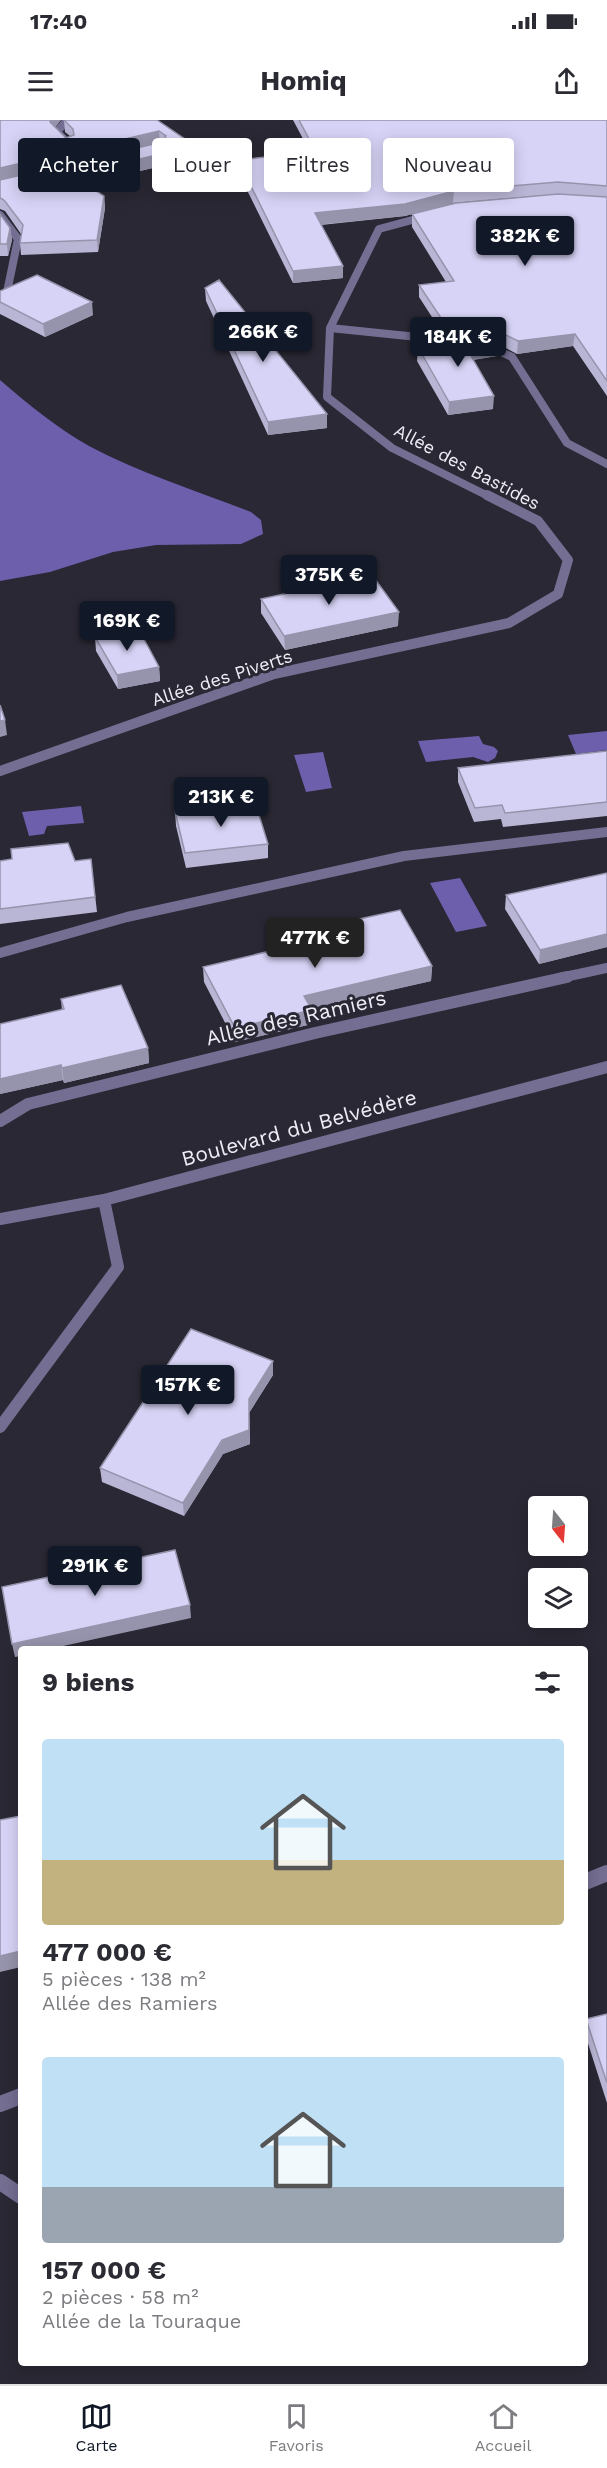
<!DOCTYPE html>
<html lang="fr">
<head>
<meta charset="utf-8">
<style>
  :root { --surface:#fff; --page:#f2f2f3; --text:#2b2b33; --muted:#7c7c81; --line:#e1e1e2; --accent:#111827 }
  body { margin:0; font-family:"Work Sans",sans-serif; background:var(--page); color:var(--text); height:100vh; display:flex; flex-direction:column; font-size:22px; white-space:nowrap }
  * { box-sizing:border-box; margin:0 }
  p { font-size:20px; color:var(--muted) }
  .icon { flex:none; width:33px; height:33px; fill:none; stroke:currentColor; stroke-width:2; stroke-linecap:round; stroke-linejoin:round }
  .map { position:relative; flex:1; overflow:hidden }
  .drawer { position:absolute; left:18px; top:1526px; width:570px; height:720px; display:flex; flex-direction:column; background:var(--surface); border-radius:6px; box-shadow:0 3px 15px #0003 }
  .drawer>* { flex:none }
  .hud { position:absolute; left:18px; top:18px; width:572px; height:54px; display:flex; gap:12px }
  .needle { width:39px; rotate:163deg }
  .fabs { position:absolute; left:528px; top:1376px; display:grid; gap:12px }
  .fabs a { display:grid; place-items:center; width:60px; height:60px; border-radius:6px; background:var(--surface); box-shadow:0 3px 15px #0003; font-size:30px }
  .price { position:absolute; translate:-50% -51px; padding:0 14px; border-radius:6px; background:var(--accent); color:#fff; font-size:20px; line-height:39px; filter:drop-shadow(0 2px 3px #0008) }
  .price::after { content:''; position:absolute; left:50%; top:36px; width:18px; height:14px; margin-left:-9px; background:inherit; clip-path:polygon(0 0,100% 0,50% 100%) }
  .price.selected { background:#222; color:#fff }
  ul { padding:0; list-style:none }
  li { display:grid; align-content:center; gap:12px; height:318px; padding:0 24px }
  li span { display:grid; place-items:center; height:186px; border-radius:6px; color:#555 }
  li>.icon { margin-inline-start:auto }
  span .icon { width:108px; height:108px; fill:#fffc; stroke-width:1 }
  li b { font-size:26px }
  h2 { display:flex; justify-content:space-between; align-items:center; height:72px; padding:0 24px; font-size:26px }
  .tag { padding:0 21px; border-radius:6px; background:var(--surface); box-shadow:0 3px 15px #0003; font-size:21px; line-height:54px }
  .tag.selected { background:var(--accent); color:#fff }
  .status { display:flex; justify-content:space-between; align-items:center; height:42px; padding:0 30px; background:var(--surface); direction:ltr }
  .status svg { height:16px; fill:currentColor }
  header { display:flex; justify-content:space-between; align-items:center; height:78px; padding:0 24px; background:var(--surface); font-size:27px; font-weight:700 }
  .dock { display:flex; justify-content:space-around; align-items:center; height:84px; border-top:2px solid var(--line); background:var(--surface); font-size:16px; color:var(--muted) }
  .dock a { display:grid; justify-items:center; gap:3px }
  .dock .selected { color:var(--accent) }
  .map>svg:first-child { display:block }
  .water { fill:#6e5fad }
  .lines { fill:none; stroke-linecap:round; stroke-linejoin:round }
  .service { stroke:#746f92; stroke-width:16 }
  .minor-far3 { stroke:#746f92; stroke-width:8 }
  .minor-far2 { stroke:#746f92; stroke-width:10 }
  .minor-far1 { stroke:#746f92; stroke-width:12 }
  .minor { stroke:#746f92; stroke-width:16 }
  .wall { fill:#b9b5d4 }
  .shaded-wall { fill:#9694ac }
  .building { fill:#d7d3f6; stroke:#9694ac; stroke-width:1.5 }
  .labels { text-anchor:middle; stroke-width:6; stroke-linejoin:round; paint-order:stroke }
  .far-street-label { font-size:18px; fill:#efeef7; stroke:#292834 }
  .street-label { font-size:21px; fill:#efeef7; stroke:#292834 }
</style>
</head>
<body>
<div class="status"><b>17:40</b><svg viewBox="0 0 49 12"><path d="M0 12V9h3v3zM5 12V6h3v6zM10 12V3h3v9zM15 12V0h3v12zM26 1h20v11H26zM47 4h2v5h-2z"/></svg></div>
<header><svg class="icon" aria-label="menu" viewBox="0 0 24 24"><path d="M4 6h16M4 12h16M4 18h16"/></svg>Homiq<svg class="icon" aria-label="share" viewBox="0 0 24 24"><path d="M12 15V3M7 8l5-5 5 5M5 13v7h14v-7"/></svg></header>
<div class="map">
<svg width="607" height="2264" viewBox="0 0 607 2264">
  <rect width="100%" height="100%" fill="#292834"/>
  <!-- water -->
  <path class="water" d="M0 260C28 284 57 308 89 326 140 353 197 371 251 392L261 400 263 414 241 424 156 425 113 432 50 452 0 461Z
    M607 611V630L576 634 568 615Z
    M479 616 483 624 494 627 498 631 495 638 488 642 473 637 426 642 418 621Z
    M323 632 332 668 306 672 294 635Z
    M81 686 84 703 47 706 44 714 29 716 22 692Z
    M460 758 487 806 456 812 430 763Z"/>
  <g class="lines">
    <!-- service -->
    <path class="service" d="M0 2062 21 2076"/>
    <!-- minor-far3 -->
    <path class="minor-far3" d="M66 21 57 12 67 0
      M0 95 18 119 7 172
      M427 96 379 109 330 208 327 277 392 328 490 377
      M330 208 466 222
      M484 224 512 237 567 323 607 344"/>
    <!-- minor-far2 -->
    <path class="minor-far2" d="M0 651 274 554 509 503 558 474 568 440 538 401 487 375
      M0 833 127 797 404 736 607 712
      M560 858 607 848"/>
    <!-- minor-far1 -->
    <path class="minor-far1" d="M0 1001 28 984 315 913 567 857
      M0 1099 104 1080 607 947
      M0 1307 118 1147 104 1080"/>
    <!-- minor -->
    <path class="minor" d="M585 1762 607 1753
      M0 1984 21 1976"/>
  </g>
  <!-- wall -->
  <path class="wall" d="M64 0H157L195 26V38L85 64 104 76 105 88 98 132 21 135 20 123 21 114 5 91 0 89V60L160 23 0 60 56 7 66 18 70 16 65 12Z
    M293 0H607V276L573 226 517 234 498 224 497 236 473 240 493 289 448 295 417 241 418 227 451 224 452 214H443L419 177V165L446 162 412 107V94L558 74 453 83 405 96 321 105 343 146V158L293 163 238 52V40L310 32Z
    M0 94 10 108 12 120 8 136H0Z
    M205 168 327 294V308L268 315 206 181Z
    M0 171 93 195 45 217 0 194Z
    M261 479 398 506 285 530 261 493Z
    M95 517 159 547 160 561 118 569 96 531Z
    M607 631V696L503 707 501 699 474 702 458 662V648Z
    M175 691 268 724V738L186 748 176 706Z
    M91 739 97 792 0 804V741H75Z
    M607 753V827L539 844 505 789 506 775Z
    M341 803 432 846 431 861 311 888 312 904 235 922 204 862 203 847 341 815Z
    M61 879 148 928 149 943 64 963 63 960 0 974 62 890Z
    M273 1241V1255L249 1293 250 1324 223 1334 184 1396 102 1362 100 1348Z
    M607 1894V1983L585 1914V1904L586 1899Z"/>
  <!-- shaded-wall -->
  <path class="shaded-wall" d="M51 0H61L51 13 50 2Z
    M159 11 160 22 0 60V48Z
    M195 26V38L72 67 71 55Z
    M454 71 453 83 405 96 315 105V93Z
    M104 76 105 88 98 132 97 120Z
    M10 108 12 120 8 136 7 124Z
    M343 146V158L293 163V151Z
    M92 182 93 195 45 217 43 204Z
    M575 214 573 226 517 234 518 221Z
    M498 223 497 236 465 241 466 227Z
    M494 276 493 289 448 295 449 282Z
    M327 294V308L268 315V302Z
    M399 492 398 506 285 530 284 516Z
    M159 547 160 561 118 569 117 555Z
    M5 600 7 615 0 617V601Z
    M607 814V827L539 844 540 830Z
    M432 846 431 861 304 890V876Z
    M312 890V904L235 922V908Z
    M148 928 149 943 64 963 62 948Z
    M61 945 63 960 0 974V959Z
    M273 1241V1255L249 1293 250 1324 223 1334 184 1396 183 1383Z
    M190 1485 191 1498 54 1528H21V1536L15 1537 12 1524Z
    M21 1831V1847L0 1852V1836Z"/>
  <!-- building -->
  <path class="building" d="M0 0H51L50 2 66 18 74 15 73 9 64 0H157L195 26 71 55 104 76 97 120 20 123 23 105 4 80 0 78V60L162 22 166 16 159 11 0 48Z
    M299 0H607V66L558 62 454 71 405 84 315 93 343 146 293 151 238 40 316 32Z
    M558 74 607 77V261L575 214 518 221 488 206 443 201 419 165 454 161 412 94 456 83Z
    M0 94 10 108 7 124H0Z
    M37 155 92 182 43 204 0 182V171Z
    M219 160 327 294 268 302 205 168Z
    M452 213 485 217 498 223 466 227 494 276 449 282 418 227 458 223Z
    M372 455 399 492 284 516 261 479Z
    M138 508 159 547 117 555 95 517Z
    M0 585 5 600 0 601Z
    M607 631V682L505 693 502 685 475 688 458 648Z
    M255 682 268 724 185 733 175 691Z
    M68 723 75 741 91 739 95 777 0 789V741L12 739 11 729Z
    M607 753V814L540 830 506 775Z
    M400 790 432 846 304 876 312 890 235 908 203 847 346 813 341 803Z
    M121 865 148 928 62 948 61 945 0 959V904L64 889 61 879Z
    M191 1209 273 1241 249 1279V1310L222 1320 183 1383 100 1348Z
    M175 1430 190 1485 12 1524 2 1467Z
    M21 1696V1831L0 1836V1700Z
    M607 1894V1963L586 1899Z"/>
  <g class="labels">
    <!-- far-street labels -->
    <g class="far-street-label">
      <text transform="translate(467 347) rotate(28)" y="6">Allée des Bastides</text>
      <text transform="translate(222 558) rotate(-18)" y="6">Allée des Piverts</text>
    </g>
    <!-- street labels -->
    <g class="street-label">
      <text transform="translate(296 898) rotate(-13)" y="7">Allée des Ramiers</text>
      <text transform="translate(299 1008) rotate(-15)" y="7">Boulevard du Belvédère</text>
    </g>
  </g>
</svg>
<div class="fabs">
<a><svg class="needle" viewBox="-14 -14 28 28"><path d="M0-13l5 13h-10z" fill="#e53935"/><path d="M0 13l5-13h-10z" fill="#7c7c81"/></svg></a>
<a><svg class="icon" aria-label="layers" viewBox="0 0 24 24"><path d="M12 4l9 5-9 5-9-5zM3 14l9 5 9-5"/></svg></a>
</div>
<b class="price" style="left:525px;top:147px">382K €</b>
<b class="price" style="left:263px;top:243px">266K €</b>
<b class="price" style="left:458px;top:248px">184K €</b>
<b class="price" style="left:329px;top:486px">375K €</b>
<b class="price" style="left:127px;top:532px">169K €</b>
<b class="price" style="left:221px;top:708px">213K €</b>
<b class="price selected" style="left:315px;top:849px">477K €</b>
<b class="price" style="left:188px;top:1296px">157K €</b>
<b class="price" style="left:95px;top:1477px">291K €</b>
<div class="hud">
<a class="tag selected">Acheter</a>
<a class="tag">Louer</a>
<a class="tag">Filtres</a>
<a class="tag">Nouveau</a>
</div>
<section class="drawer">
<h2>9 biens<svg class="icon" aria-label="filters" viewBox="0 0 24 24"><path d="M4 7h16M4 17h16"/><circle cx="9" cy="7" r="2"/><circle cx="15" cy="17" r="2"/></svg></h2>
<ul>
<li><span style="background:linear-gradient(#bfe0f5 65%,#c2b280 0)"><svg class="icon" aria-label="home" viewBox="0 0 24 24"><path d="M3 11l9-7 9 7M6 9v11h12V9"/></svg></span><div><b>477 000 €</b><p>5 pièces · 138 m²</p><p>Allée des Ramiers</p></div></li>
<li><span style="background:linear-gradient(#bfe0f5 70%,#9aa5b1 0)"><svg class="icon" aria-label="home" viewBox="0 0 24 24"><path d="M3 11l9-7 9 7M6 9v11h12V9"/></svg></span><div><b>157 000 €</b><p>2 pièces · 58 m²</p><p>Allée de la Touraque</p></div></li>
</ul>
</section>
</div>
<nav class="dock">
<a class="selected"><svg class="icon" aria-label="map" viewBox="0 0 24 24"><path d="M3 6l6-2 6 2 6-2v14l-6 2-6-2-6 2zM9 4v14M15 6v14"/></svg>Carte</a>
<a><svg class="icon" aria-label="saved" viewBox="0 0 24 24"><path d="M7 4h10v16l-5-4-5 4z"/></svg>Favoris</a>
<a><svg class="icon" aria-label="home" viewBox="0 0 24 24"><path d="M3 11l9-7 9 7M6 9v11h12V9"/></svg>Accueil</a>
</nav>
</body>
</html>
